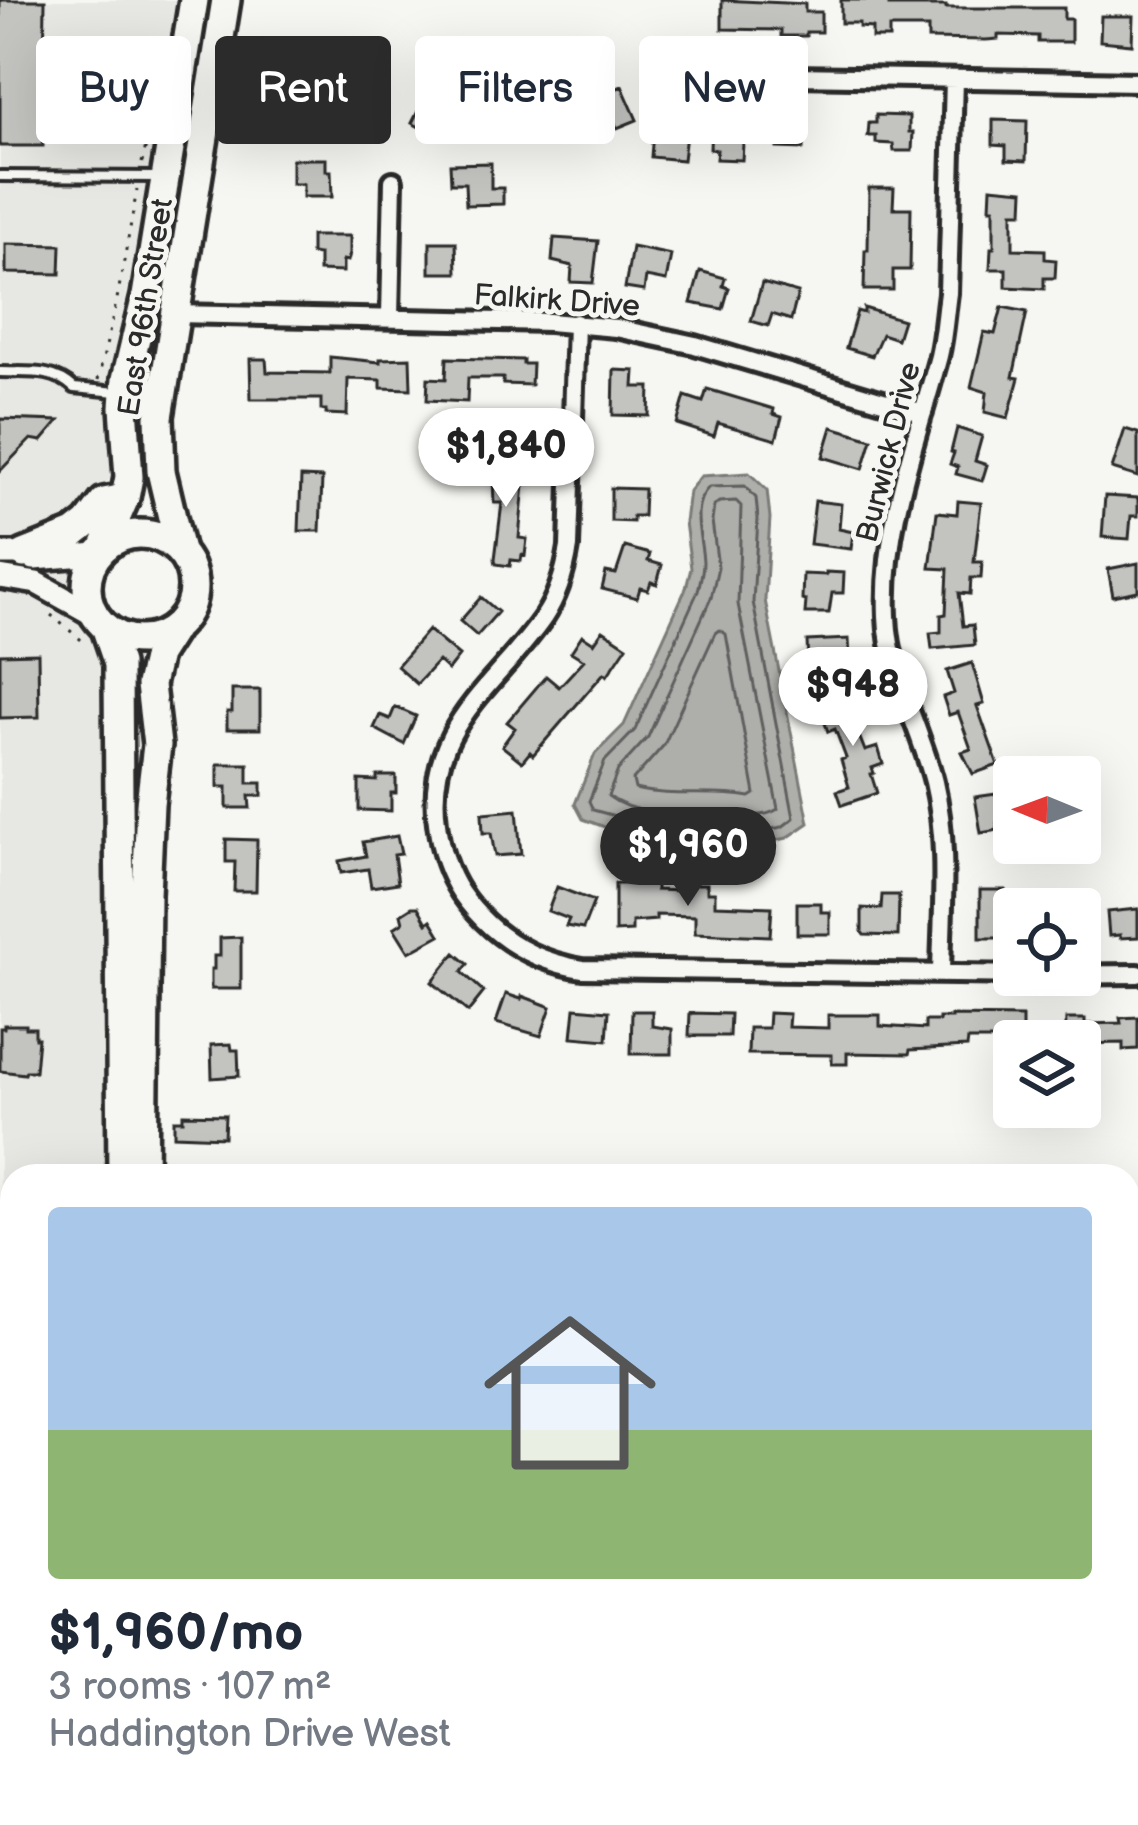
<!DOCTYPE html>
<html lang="en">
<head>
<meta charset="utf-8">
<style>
  :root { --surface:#fff; --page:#f6f6f7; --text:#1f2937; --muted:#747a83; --line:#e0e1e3; --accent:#2b2b2b }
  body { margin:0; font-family:"Balsamiq Sans",sans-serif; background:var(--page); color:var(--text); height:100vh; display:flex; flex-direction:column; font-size:45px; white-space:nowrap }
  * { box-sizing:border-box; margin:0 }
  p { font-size:39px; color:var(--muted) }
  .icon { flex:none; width:66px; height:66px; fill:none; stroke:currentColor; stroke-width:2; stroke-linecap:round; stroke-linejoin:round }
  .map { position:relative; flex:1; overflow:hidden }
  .details { position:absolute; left:0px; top:1164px; width:1140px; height:663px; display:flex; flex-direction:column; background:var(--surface); border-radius:36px 36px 0 0; box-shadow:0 12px 48px #0002 }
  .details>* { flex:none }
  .guide { position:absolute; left:36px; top:36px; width:1068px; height:108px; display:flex; gap:24px }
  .needle { width:78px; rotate:271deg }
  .fabs { position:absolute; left:993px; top:756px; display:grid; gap:24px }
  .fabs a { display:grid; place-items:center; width:108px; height:108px; border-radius:12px; background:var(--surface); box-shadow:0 12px 48px #0002; font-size:60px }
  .price { position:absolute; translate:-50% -102px; padding:0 27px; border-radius:42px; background:#fff; color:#222; font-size:39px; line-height:78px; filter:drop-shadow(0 3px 6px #0008) }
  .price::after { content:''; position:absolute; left:50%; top:72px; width:36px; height:27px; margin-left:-18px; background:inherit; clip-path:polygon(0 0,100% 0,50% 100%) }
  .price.selected { background:var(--accent); color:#fff }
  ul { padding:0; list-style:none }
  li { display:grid; align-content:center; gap:24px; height:636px; padding:0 48px }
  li+li { border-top:3px solid var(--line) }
  li span { display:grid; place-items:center; height:372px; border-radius:12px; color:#555 }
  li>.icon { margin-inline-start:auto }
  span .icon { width:216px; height:216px; fill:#fffc; stroke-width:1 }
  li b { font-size:51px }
  .pill { padding:0 42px; border-radius:12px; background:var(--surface); box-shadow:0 12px 48px #0002; font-size:42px; line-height:108px }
  .pill.selected { background:var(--accent); color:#fff }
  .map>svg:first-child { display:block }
  .built { fill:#e7e7e3 }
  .water { fill:#aeaeab; stroke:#7a7a78; stroke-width:3 }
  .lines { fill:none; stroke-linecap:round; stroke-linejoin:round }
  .shore { stroke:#5f5f5e; stroke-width:3 }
  .building { fill:#c3c3c0; stroke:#2b2b2b; stroke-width:3 }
  .service-casing { stroke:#2b2b2b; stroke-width:16 }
  .minor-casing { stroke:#2b2b2b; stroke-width:26 }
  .tertiary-casing { stroke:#2b2b2b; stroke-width:30 }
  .primary-casing { stroke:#2b2b2b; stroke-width:36 }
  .path { stroke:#2b2b2b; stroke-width:3; stroke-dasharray:3 9; stroke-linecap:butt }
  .service { stroke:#f6f6f2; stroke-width:8 }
  .minor { stroke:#f6f6f2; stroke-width:16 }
  .tertiary { stroke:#f6f6f2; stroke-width:21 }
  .primary { stroke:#f6f6f2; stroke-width:27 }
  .labels { text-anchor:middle; stroke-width:10; stroke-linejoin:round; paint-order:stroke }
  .street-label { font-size:30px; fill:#2b2b2b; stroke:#f6f6f2 }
</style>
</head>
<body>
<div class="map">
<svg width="1138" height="1825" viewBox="0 0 1138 1825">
  <rect width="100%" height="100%" fill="#f6f6f2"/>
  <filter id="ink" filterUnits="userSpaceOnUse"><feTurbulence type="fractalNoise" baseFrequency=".00833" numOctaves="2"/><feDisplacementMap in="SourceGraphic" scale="24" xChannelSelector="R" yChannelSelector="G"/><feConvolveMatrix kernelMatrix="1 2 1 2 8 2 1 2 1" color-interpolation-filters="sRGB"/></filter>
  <g filter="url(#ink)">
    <!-- built -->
    <path class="built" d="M0 0H185V27L111 366 108 407 113 435 112 472 71 575V593L84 626 104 661 110 705 109 1176H12V1815H108V1825H0Z"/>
    <!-- water -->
    <path class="water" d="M749 473 767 490 770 518 765 600 809 823 787 838 756 845 731 839H654L618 832 583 819 575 804 595 754 624 725 686 588 691 568 685 522 689 491 701 476Z"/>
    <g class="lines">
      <!-- shore -->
      <path class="shore" d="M745 486 756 498 758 519 753 602 794 818 782 827 756 832 732 827H655L593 810 589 801 605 761 635 730 698 591C700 581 703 572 703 562 702 537 689 507 709 487Z
        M719 502 736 501 741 506 738 604 778 809C762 819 750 814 732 812 692 810 642 822 608 796L618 770 648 737 711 598 718 567 712 521 714 506Z
        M719 630 726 634 755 794 750 797C712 790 673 798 635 789L633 780 664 745 715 633Z"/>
    </g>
    <!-- building -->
    <path class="building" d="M0 0H45L43 146H0Z
      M722 0 805 4V12H821V32H806V36H781V30L722 29Z
      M841 0H889V6H946V8H1064V19H1071V42H1038V36L998 35V39L986 40 928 39V28H889V38H872V28L859 27V23H841Z
      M1101 16H1133L1132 44 1100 41Z
      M622 86 637 120 617 128 614 121 604 126 592 99Z
      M347 88 353 98 363 93 378 117 353 131 349 123 335 132 326 114 340 106 334 96Z
      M425 97 458 114 447 135 436 129 433 134 412 123Z
      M787 114 804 115 803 149 777 148V140H771L772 118 786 119Z
      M876 115 909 116V132H913L912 151H894L893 144 876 143V136H868L869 123H876Z
      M993 120 1027 121 1026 161 1006 160V146L993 145Z
      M711 125 744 127 742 160 716 159 717 150 710 149Z
      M653 132 686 134 683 160 651 157Z
      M292 159H326V171H331L332 197H303V184H292Z
      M491 163V188H503V204L466 205 465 183H451L450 164Z
      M991 187 1024 190 1023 212H1013V249L1045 250V259L1056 260 1055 278H1044V289L1006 287V269H990L991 248H994V208H990Z
      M869 188H894L893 208H911L910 270H893V290H864L865 250H868Z
      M311 236H350V253L348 261 343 260V272L319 271V255L311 254Z
      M554 238 598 241 593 283 571 282 572 266 552 261Z
      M430 242H456L457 273H430Z
      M6 244 61 245 60 274 6 273Z
      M632 247 671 255 666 281 646 277 644 291 625 288Z
      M700 271 725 278 723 286 729 288 723 309 691 303Z
      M762 283 798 293 791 320 772 314 768 326 751 321Z
      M1002 307 1027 312 1013 377 1019 378 1008 418 985 412 987 392 971 387 984 332 995 334Z
      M864 308 903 320 897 339 882 334 872 356 846 348 857 311 864 313Z
      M330 357 380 362V359L410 358 411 389 381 388V380L348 379 347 415 326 414V410H321V399H251L250 359H266L267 372 330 373Z
      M447 358 523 360V364H532L531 385 503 384V378H468L467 402 427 400 428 378 446 379Z
      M614 370 635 371 634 387H650L649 416 613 415Z
      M707 389 774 409 773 414 782 417 776 440 718 423 714 436 677 424 685 396 703 402Z
      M0 419 59 421 42 441 31 439 0 471Z
      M832 427 872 439 863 469 823 457Z
      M957 428 982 436 975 461 987 465 982 481 956 474 958 467 950 464 954 453 951 452Z
      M1125 429 1138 433V477L1112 469Z
      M479 449 502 470H519L520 485H524L519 538 527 539 525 556 522 555 521 561 511 560 510 566 496 564 495 559 502 503H494L493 479 471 457Z
      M301 477 322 478 320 531H299Z
      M611 488 644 489 643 516H633V522L611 521Z
      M1105 496 1138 498V516H1131L1129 539 1102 537Z
      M815 501 841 504 839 529 853 532 851 549 810 544Z
      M958 501 981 503 974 562H982L981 578H971L970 594 959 593 963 626 973 625 975 645 932 649 930 633 941 632V615L946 614 948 569 930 568 937 512 957 514Z
      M625 547 650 554 648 561 662 565 657 584 651 582 648 590 640 588 637 598 602 589 606 572 616 574Z
      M1138 563V591L1113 596 1108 569Z
      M826 572 844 573 843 593H832L829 613H805L806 601 802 600 803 574 826 575Z
      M481 597 498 612 477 636 460 621Z
      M428 630 459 656 448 670 438 661 417 684 397 666Z
      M603 630 627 646 607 676 604 673 533 755 530 752 522 762 502 746 515 728 507 722 546 676 559 687 584 660 571 652 582 635 594 643Z
      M849 639 850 659 834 660 831 682 809 683 807 641Z
      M38 653 39 717 0 718V654Z
      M972 663 984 704 977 706 998 765 973 774 962 752 971 749 958 712 949 715 943 697 954 693 947 671Z
      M232 690H260V729H227V712H232Z
      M859 694 868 718 854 723 865 751 878 747 883 764 872 768 874 773 871 774 877 793 842 805 837 791 849 787 841 760 846 758 835 729 828 732 823 717 831 715 828 706Z
      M395 707 416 716 404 744 374 728 380 715 390 719Z
      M218 764H248V783H262V796H249L250 808H227V787H218Z
      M377 776H396V793H391V811L359 810V780L377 781Z
      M1010 792 1014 820 997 823 998 830 981 833 975 797Z
      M517 810 521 854 495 856 491 833H483L482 813Z
      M397 836 401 854 394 855 398 883 371 887 368 869 341 873 339 861 366 856 363 842Z
      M226 839 257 840 256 891H234L235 862H226Z
      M682 877H696V884H707V892H715V905L772 907 770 936 695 933V916L656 915V920L632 922V931L615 932V884H656V890L682 891Z
      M557 887 594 901 583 929 566 926 569 919 548 911Z
      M980 890H1005L1004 938H980Z
      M882 895H899L898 936 864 935 862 932V908L881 909Z
      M797 903H821V912H830V934H797Z
      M412 907H418L427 923 431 920 440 935 409 952 394 928 403 922 401 914Z
      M1138 909V937L1120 938V935L1109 936 1107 912Z
      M241 937V989H211V969H214V956H220V938Z
      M455 953 468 964 462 972 484 992 468 1012 432 982Z
      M506 994 521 999 522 996 551 1007 541 1036 496 1023Z
      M575 1008 609 1011 607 1040 572 1037Z
      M632 1011H652V1026L672 1029V1054H631Z
      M690 1013 730 1014 729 1036H689Z
      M769 1013 789 1014 788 1027 828 1028V1015H880V1026L925 1029V1021H939V1018H951V1016L1022 1017V1040H968L967 1047 910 1050 909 1054 847 1053V1064H832V1055L748 1054 749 1028H768Z
      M1138 1017V1049L1123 1050V1043L1080 1044V1041H1065L1066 1019H1085V1024L1121 1023 1120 1018Z
      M4 1025H26V1028H35V1038H38L35 1071H26L25 1074 0 1071V1028H4Z
      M231 1044 232 1050H238L239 1076 212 1078 211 1045Z
      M183 1114 225 1115 224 1137 174 1135V1120H183Z"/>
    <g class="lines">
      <!-- service casing -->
      <g class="service-casing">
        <path id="service" d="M0 176 159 177
          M0 372C27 373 53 368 74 388L117 392
          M989 1815V1825"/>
      </g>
      <!-- minor casing -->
      <g class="minor-casing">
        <path id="minor" d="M685 74 1138 82
          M175 314 549 322 616 328 695 345 923 413
          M390 317 393 181
          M576 323 569 547C565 572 558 596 544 617 496 687 424 726 437 823 440 848 447 872 461 893 491 936 531 961 583 969L1034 975 1138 974
          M941 974C942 910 949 845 934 782 920 726 889 675 887 616 883 526 916 442 939 356 944 335 945 314 948 293L954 79
          M1128 1251H1138
          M1128 1641H1138
          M0 1777H12
          M0 1803H12
          M1128 1808H1138"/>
      </g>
      <!-- tertiary casing -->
      <g class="tertiary-casing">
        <path id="tertiary" d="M0 554H24L34 559 98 554
          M0 577 37 583 94 615"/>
      </g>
      <!-- primary casing -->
      <g class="primary-casing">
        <path id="primary" d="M87 587a53 53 0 1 1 106 0a53 53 0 1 1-106 0Z
          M103 549 125 498 129 477 124 407 126 379 146 296 194 0
          M180 551 161 471 159 417 226 0
          M24 554 74 534 88 523 104 502 125 498
          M106 629 118 664V675L122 1176
          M143 1176 146 895 150 804 157 745 150 685 157 655 173 630
          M156 1815V1825
          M121 1825V1815"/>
      </g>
      <!-- path -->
      <path class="path" d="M142 163 148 137
        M98 380 117 299 137 190
        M51 615 85 643"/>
      <!-- service -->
      <use href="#service" class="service"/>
      <!-- minor -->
      <use href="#minor" class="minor"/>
      <!-- tertiary -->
      <use href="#tertiary" class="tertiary"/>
      <!-- primary -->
      <use href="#primary" class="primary"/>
    </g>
  </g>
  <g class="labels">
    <!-- street labels -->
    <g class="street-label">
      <text transform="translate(557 300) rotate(4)" y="10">Falkirk Drive</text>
      <text transform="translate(145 307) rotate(-81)" y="10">East 96th Street</text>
      <text transform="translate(888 452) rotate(-76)" y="10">Burwick Drive</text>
    </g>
  </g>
</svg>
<div class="fabs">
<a><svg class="needle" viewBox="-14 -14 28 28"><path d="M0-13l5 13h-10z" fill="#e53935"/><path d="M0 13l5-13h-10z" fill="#747a83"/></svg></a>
<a><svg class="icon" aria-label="locate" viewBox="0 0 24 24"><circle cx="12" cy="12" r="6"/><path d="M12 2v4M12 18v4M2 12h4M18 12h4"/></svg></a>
<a><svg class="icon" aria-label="layers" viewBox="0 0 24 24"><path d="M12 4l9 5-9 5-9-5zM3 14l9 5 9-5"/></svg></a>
</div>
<b class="price" style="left:506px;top:510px">$1,840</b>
<b class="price" style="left:853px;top:749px">$948</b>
<b class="price selected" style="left:688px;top:909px">$1,960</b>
<div class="guide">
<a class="pill">Buy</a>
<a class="pill selected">Rent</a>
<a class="pill">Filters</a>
<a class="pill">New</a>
</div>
<section class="details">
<ul>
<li><span style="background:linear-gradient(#a9c7e8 60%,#8fb573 0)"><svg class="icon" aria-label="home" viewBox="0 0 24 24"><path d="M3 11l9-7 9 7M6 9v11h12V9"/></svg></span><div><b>$1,960/mo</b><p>3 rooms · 107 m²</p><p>Haddington Drive West</p></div></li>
</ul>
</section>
</div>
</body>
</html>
